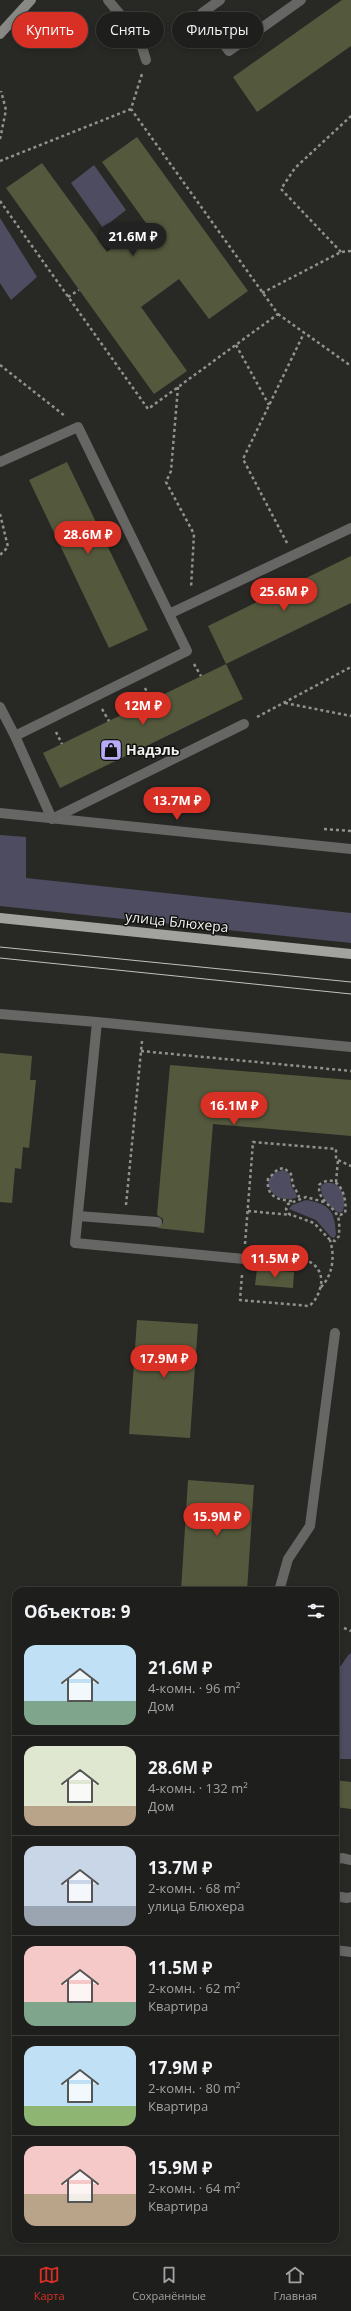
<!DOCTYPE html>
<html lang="ru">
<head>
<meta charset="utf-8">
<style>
  :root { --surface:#1e1f1c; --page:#2b2c29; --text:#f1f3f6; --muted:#a1a2a3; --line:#3c3d3b; --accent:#d93025 }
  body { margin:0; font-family:"Open Sans",sans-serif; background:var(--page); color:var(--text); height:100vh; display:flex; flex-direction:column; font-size:15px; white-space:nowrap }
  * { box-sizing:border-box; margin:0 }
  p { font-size:13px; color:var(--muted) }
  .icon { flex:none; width:22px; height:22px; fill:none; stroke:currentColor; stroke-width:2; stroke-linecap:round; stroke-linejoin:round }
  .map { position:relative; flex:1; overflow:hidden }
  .sheet { position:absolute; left:12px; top:1587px; width:327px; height:656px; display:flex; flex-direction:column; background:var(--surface); border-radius:12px; box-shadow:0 2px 6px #0003,0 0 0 1px var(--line) }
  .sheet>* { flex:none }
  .banner { position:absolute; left:12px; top:12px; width:327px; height:36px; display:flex; gap:8px }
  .price { position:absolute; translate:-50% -34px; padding:0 9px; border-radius:14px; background:var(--accent); color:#fff; font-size:13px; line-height:26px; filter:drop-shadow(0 1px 2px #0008) }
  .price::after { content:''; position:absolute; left:50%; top:24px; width:12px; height:9px; margin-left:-6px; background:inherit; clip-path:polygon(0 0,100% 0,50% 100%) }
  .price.on { background:#222; color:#fff }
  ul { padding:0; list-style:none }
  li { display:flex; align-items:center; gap:12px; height:100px; padding:0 12px }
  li+li { border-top:1px solid var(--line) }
  li span { display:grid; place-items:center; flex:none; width:112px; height:80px; border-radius:12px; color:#555 }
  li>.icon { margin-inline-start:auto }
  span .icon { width:48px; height:48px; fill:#fffc; stroke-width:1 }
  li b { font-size:17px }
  h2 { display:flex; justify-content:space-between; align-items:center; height:48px; padding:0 12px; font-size:17px }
  .tag { padding:0 14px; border-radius:18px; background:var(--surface); box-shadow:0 2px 6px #0003,0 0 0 1px var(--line); font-size:14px; line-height:36px }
  .tag.on { background:var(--accent); color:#fff }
  .dock { display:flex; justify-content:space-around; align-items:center; height:56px; border-top:1px solid var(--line); background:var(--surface); font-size:11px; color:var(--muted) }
  .dock a { display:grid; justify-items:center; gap:2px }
  .dock .on { color:var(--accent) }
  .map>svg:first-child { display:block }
  .green { fill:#4e4c60 }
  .building { fill:#54593d }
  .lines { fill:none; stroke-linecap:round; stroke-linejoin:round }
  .path { stroke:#91928e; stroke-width:2.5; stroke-dasharray:3 3; stroke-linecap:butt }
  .service { stroke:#666664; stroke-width:10 }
  .minor { stroke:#666664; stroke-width:10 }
  .secondary { stroke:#888885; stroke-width:10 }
  .primary { stroke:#a2a39f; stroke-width:10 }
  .tram { stroke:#c1c2bf; stroke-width:1 }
  .labels { text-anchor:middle; stroke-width:3; stroke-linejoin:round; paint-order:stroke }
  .poi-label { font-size:14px; font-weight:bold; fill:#f0f1ee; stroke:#111210; text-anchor:start }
  .street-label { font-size:14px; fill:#f0f1ee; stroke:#111210 }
</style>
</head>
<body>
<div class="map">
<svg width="351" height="2255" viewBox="0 0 351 2255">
  <rect width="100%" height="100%" fill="#282925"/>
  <!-- green -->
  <path class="green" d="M94 165 126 210 103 228 71 183Z
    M0 218 37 277 11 300 0 283Z
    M0 835 26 837V878L351 913V943L0 906Z
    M283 1170 290 1174 291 1185 297 1196 296 1198C270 1205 256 1175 283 1170Z
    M325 1183C342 1180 347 1198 343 1211L340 1213C330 1209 320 1197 321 1186Z
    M306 1200C330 1204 335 1211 336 1235L334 1238 331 1237 316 1220 289 1209 292 1205Z
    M351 1653V1759H335V1670C343 1667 344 1658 351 1653Z"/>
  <!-- building -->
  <path class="building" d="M342 0H351V46L257 112 233 77Z
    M137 137 248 291 209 319 179 279 141 307 187 371 154 394 6 188 42 163 107 252 146 223 102 162Z
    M67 462 148 630 109 648 29 480Z
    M351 556V603L226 664 208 626Z
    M226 664 243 699 60 788 43 753Z
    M0 1053 32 1056 30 1080H36L29 1148 23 1147 21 1169 15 1168 12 1203 0 1202Z
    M170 1065 351 1080V1136L213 1124 204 1233 157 1228 163 1223V1219L157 1215Z
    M257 1269 294 1272 293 1288 255 1285Z
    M137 1320 198 1324 190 1438 129 1434Z
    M188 1480 254 1485 247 1591H181Z
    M335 1780 351 1782V1809L335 1807Z"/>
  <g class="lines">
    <!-- path -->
    <path class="path" d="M0 139 6 110 1 91
      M0 161 131 109
      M0 201 148 409 278 314 131 109 142 74
      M341 252 281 189 295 168 351 116
      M262 293 341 252 351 251
      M68 297 79 290
      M278 314 351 366
      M236 345 269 405
      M0 365 65 416
      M178 387 171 471 166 482 194 534 191 588
      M0 514 8 547 0 555
      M287 543 243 459 304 333
      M194 664 201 676
      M145 688 151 700
      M285 703 351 716
      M102 709 109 721
      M257 717 351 667
      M56 732 62 744
      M324 829 351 831
      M141 1051 351 1071
      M336 1182 338 1160
      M292 1201C277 1200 266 1196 268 1179L278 1169 284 1168 291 1174 293 1185 299 1196 298 1198
      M324 1202 306 1197 288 1204 286 1209 289 1214 314 1223 330 1240 335 1241 339 1236C339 1231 340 1222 338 1217 332 1204 318 1202 319 1185 338 1170 348 1197 345 1213L340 1215 335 1213
      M126 1205 142 1041
      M248 1211 291 1215
      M245 1244 253 1142 336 1149V1159L351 1166
      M242 1275 240 1300 309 1306C316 1301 319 1293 321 1285 325 1252 279 1256 258 1254
      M321 1287C333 1275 335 1256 330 1240
      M344 1628 351 1631"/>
    <!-- service -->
    <path class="service" d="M108 0 139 37 146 60
      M220 0 202 13 229 51 301 0
      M0 462 78 427 187 651 15 736 52 819 244 724
      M169 614 351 528
      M0 707 15 736
      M0 1014 97 1022
      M78 1216 157 1222
      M244 1259 75 1243 97 1022 351 1047
      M279 1591 288 1559 310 1526 335 1333
      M335 1860 342 1858 351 1860
      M335 1896 347 1898 351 1897
      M335 1950 351 1952"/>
    <!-- minor -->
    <path class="minor" d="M0 813 351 849"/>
    <!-- secondary -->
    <path class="secondary" d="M0 34 31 0"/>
    <!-- primary -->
    <path class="primary" d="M0 918 351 954"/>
    <!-- tram -->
    <path class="tram" d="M0 947 351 982
      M0 958 351 994"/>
  </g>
  <!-- icons -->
  <defs>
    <g id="shop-square" transform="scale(1.15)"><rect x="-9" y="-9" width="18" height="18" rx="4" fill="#b5acf8" stroke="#111210"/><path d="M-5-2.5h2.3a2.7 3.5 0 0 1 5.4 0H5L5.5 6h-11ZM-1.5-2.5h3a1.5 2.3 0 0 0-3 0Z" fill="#111"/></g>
  </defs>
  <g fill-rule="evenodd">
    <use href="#shop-square" x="111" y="750"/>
  </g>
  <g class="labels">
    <!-- poi labels -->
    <g class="poi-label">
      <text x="126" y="755">Надэль</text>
    </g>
    <!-- street labels -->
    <g class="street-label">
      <text transform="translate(177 922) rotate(6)" y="5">улица Блюхера</text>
    </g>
  </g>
</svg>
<b class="price on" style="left:133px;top:257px">21.6M ₽</b>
<b class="price" style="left:88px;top:555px">28.6M ₽</b>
<b class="price" style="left:284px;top:612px">25.6M ₽</b>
<b class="price" style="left:143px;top:726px">12M ₽</b>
<b class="price" style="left:177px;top:821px">13.7M ₽</b>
<b class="price" style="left:234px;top:1126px">16.1M ₽</b>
<b class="price" style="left:275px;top:1279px">11.5M ₽</b>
<b class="price" style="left:164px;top:1379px">17.9M ₽</b>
<b class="price" style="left:217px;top:1537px">15.9M ₽</b>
<div class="banner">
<a class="tag on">Купить</a>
<a class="tag">Снять</a>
<a class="tag">Фильтры</a>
</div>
<section class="sheet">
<h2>Объектов: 9<svg class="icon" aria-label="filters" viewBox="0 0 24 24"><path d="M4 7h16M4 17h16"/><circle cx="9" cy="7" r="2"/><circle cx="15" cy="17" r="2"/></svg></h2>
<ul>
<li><span style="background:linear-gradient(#bfe0f5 70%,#7fa58c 0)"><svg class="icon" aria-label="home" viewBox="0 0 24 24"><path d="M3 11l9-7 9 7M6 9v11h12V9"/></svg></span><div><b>21.6M ₽</b><p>4-комн. · 96 m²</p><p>Дом</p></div></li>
<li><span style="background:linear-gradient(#dfe7d0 75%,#b9a48a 0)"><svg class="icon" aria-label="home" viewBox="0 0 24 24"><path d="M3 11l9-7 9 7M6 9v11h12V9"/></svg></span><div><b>28.6M ₽</b><p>4-комн. · 132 m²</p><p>Дом</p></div></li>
<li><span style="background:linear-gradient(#c9d6e8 75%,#9aa5b1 0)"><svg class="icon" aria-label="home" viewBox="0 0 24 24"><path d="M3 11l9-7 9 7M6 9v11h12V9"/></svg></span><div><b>13.7M ₽</b><p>2-комн. · 68 m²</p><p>улица Блюхера</p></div></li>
<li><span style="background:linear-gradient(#f6c9c9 70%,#7fa58c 0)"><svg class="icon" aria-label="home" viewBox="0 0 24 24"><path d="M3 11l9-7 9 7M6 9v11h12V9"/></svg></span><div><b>11.5M ₽</b><p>2-комн. · 62 m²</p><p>Квартира</p></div></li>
<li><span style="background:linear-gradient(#bfe0f5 75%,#8fb573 0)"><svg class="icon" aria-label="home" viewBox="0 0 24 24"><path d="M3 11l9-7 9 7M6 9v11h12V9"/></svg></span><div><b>17.9M ₽</b><p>2-комн. · 80 m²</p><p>Квартира</p></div></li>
<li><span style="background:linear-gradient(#f6c9c9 60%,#b9a48a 0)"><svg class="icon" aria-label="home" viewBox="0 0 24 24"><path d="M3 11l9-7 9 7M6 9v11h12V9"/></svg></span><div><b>15.9M ₽</b><p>2-комн. · 64 m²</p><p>Квартира</p></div></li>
</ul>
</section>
</div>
<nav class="dock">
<a class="on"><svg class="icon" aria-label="map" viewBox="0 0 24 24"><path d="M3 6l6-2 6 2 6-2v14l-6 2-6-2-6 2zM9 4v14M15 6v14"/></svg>Карта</a>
<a><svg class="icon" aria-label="saved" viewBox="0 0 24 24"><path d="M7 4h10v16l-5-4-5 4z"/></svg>Сохранённые</a>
<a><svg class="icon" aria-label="home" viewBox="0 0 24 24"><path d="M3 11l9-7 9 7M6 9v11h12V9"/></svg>Главная</a>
</nav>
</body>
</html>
